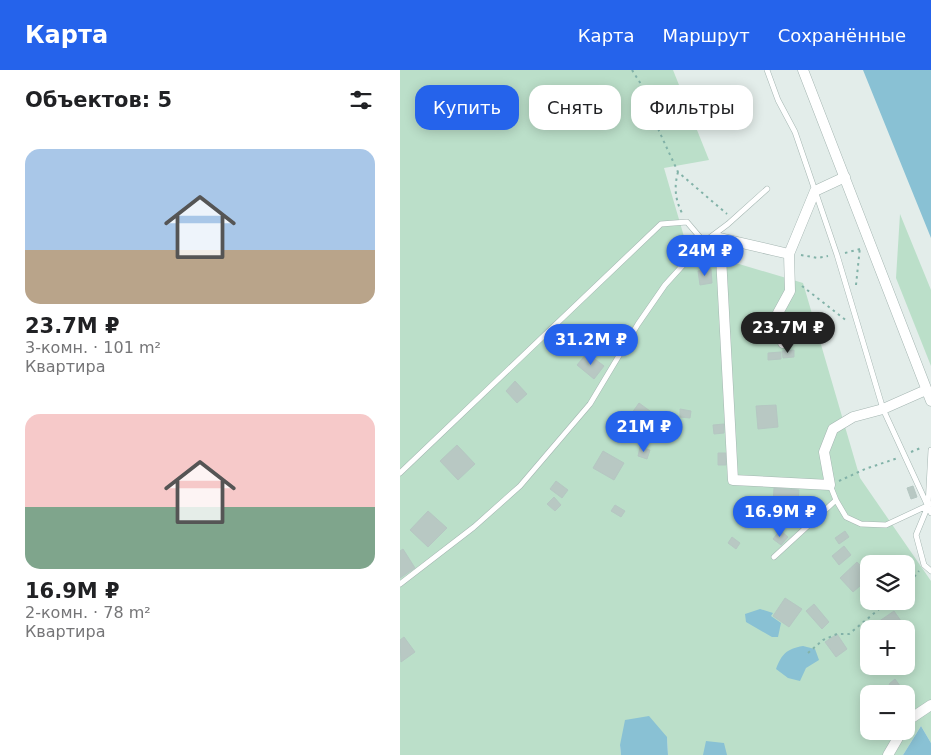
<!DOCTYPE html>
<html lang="ru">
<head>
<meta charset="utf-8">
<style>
  :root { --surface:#fff; --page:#f2f2f2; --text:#202124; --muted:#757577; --accent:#2563eb }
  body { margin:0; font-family:"DejaVu Sans",sans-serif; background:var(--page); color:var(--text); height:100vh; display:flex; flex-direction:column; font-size:19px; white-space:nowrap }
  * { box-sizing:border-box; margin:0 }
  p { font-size:16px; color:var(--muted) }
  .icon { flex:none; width:28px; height:28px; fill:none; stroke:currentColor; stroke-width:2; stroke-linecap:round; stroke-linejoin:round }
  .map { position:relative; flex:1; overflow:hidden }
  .sheet { display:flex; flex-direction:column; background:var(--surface); width:400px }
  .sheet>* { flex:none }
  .top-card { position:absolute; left:15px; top:15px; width:440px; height:45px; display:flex; gap:10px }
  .buttons { position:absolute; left:460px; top:485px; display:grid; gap:10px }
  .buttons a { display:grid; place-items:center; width:55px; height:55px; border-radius:10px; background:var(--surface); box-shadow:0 2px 12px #0003; font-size:25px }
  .price { position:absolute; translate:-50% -42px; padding:0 11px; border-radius:18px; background:var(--accent); color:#fff; font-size:16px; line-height:32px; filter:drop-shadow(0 1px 2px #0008) }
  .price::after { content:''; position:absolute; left:50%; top:30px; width:15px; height:11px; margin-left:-8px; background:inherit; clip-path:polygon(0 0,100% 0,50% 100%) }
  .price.on { background:#222; color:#fff }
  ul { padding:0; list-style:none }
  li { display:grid; align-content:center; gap:10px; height:265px; padding:0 25px }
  li span { display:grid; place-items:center; height:155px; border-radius:15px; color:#555 }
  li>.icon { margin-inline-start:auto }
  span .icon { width:90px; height:90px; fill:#fffc; stroke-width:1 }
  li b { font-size:21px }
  h2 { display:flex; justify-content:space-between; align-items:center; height:60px; padding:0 25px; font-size:21px }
  .pill { padding:0 18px; border-radius:15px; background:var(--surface); box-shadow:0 2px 12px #0003; font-size:18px; line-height:45px }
  .pill.on { background:var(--accent); color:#fff }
  header { display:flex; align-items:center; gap:30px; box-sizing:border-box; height:70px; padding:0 25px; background:var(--accent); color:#fff }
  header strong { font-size:24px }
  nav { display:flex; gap:28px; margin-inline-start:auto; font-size:18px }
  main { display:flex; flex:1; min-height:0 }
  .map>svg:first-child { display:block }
  .green { fill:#bbdfc9; fill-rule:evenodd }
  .water { fill:#89c1d4 }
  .building { fill:#b8c8c3; stroke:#b5c7c2 }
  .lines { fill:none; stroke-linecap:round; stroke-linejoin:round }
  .lane-casing { stroke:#a5b6b2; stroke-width:6 }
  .street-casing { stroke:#a5b6b2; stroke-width:11 }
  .path { stroke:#82b2a8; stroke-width:2; stroke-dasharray:2.5 4; stroke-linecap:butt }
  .lane { stroke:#fff; stroke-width:5 }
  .street { stroke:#fff; stroke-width:10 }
</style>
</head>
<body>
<header>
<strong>Карта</strong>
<nav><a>Карта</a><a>Маршрут</a><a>Сохранённые</a></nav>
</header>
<main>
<section class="sheet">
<h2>Объектов: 5<svg class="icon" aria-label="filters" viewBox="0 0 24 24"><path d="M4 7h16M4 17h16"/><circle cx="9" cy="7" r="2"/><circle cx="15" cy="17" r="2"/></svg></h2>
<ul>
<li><span style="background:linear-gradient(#a9c7e8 65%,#b9a48a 0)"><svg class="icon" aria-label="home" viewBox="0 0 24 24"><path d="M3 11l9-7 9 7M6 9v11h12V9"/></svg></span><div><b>23.7M ₽</b><p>3-комн. · 101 m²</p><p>Квартира</p></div></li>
<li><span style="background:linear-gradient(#f6c9c9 60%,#7fa58c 0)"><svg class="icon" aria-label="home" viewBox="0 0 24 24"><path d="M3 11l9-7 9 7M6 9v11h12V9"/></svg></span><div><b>16.9M ₽</b><p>2-комн. · 78 m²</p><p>Квартира</p></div></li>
</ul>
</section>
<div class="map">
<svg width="531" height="685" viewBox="0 0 531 685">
  <rect width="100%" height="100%" fill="#e3edea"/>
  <!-- green -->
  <path class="green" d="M0 0H273L309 90 264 98 285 170 299 182 403 213 460 408 531 511V673L521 656 503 685H268L267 667 220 675 221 685H0ZM469 494H506V531H469ZM469 559H506V596H469ZM469 624H506V661H469Z
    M500 144 531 220V296L496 208Z"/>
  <!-- water -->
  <path class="water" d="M463 0H531V168Z
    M360 539 373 543 371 546 381 553 378 567H372L346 552 345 544Z
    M403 576 415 579 419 590 406 598 400 611 388 608 376 599C382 584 386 579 403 576Z
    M249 646 267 667 268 685H221L220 675 225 650Z
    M521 656 531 673V685H503Z
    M306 671 324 673 327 685H303Z"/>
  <!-- building -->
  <path class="building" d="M311 199 312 213 300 215 298 201Z
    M394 280V287L383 288 382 281Z
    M381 282V289L368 290V283Z
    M187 283 204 296 194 309 177 295Z
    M115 311 127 324 117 333 106 321Z
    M239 333 250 341 240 355 229 347Z
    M376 335 378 357 358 359 356 336Z
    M280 339 291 341 290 348 280 347Z
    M252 346 259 348 258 358 250 356Z
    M324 354V363L314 364 313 355Z
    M57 375 75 394 58 410 40 391Z
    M240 377 250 380 247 389 238 386Z
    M203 381 224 393 214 410 193 398Z
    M318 383H326V395H318Z
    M156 411 168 420 162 428 150 419Z
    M513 416 517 427 511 429 507 418Z
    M374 418 399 420 397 453 372 451Z
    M154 427 161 435 155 441 147 434Z
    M215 435 225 441 221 447 211 441Z
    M28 441 47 458 28 477 10 460Z
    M380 460 388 467 381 475 373 469Z
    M445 461 449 467 439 474 435 468Z
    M332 467 340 473 336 479 328 473Z
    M444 476 451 485 439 495 432 486Z
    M3 479 15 498 0 508V481Z
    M457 492 469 504V508L453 522 440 508Z
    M509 525 513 531 503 539 499 533 506 531V527Z
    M385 528 402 539 389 557 373 546Z
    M414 534 429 552 422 559 406 541Z
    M494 541 501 551 492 557 488 552 481 557 478 552Z
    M437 564 447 579 436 587 425 572Z
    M4 567 15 582 1 592 0 570Z
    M495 609 506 624H496L489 614Z"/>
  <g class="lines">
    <!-- lane casing -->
    <g class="lane-casing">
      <path id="lane" d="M367 0 378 30 395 62 437 185 483 339 531 443
        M531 380 528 436 516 465 524 495 531 501
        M0 403 261 154 287 152 304 172 306 171
        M430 415 436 430 446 447 461 454 486 455 531 434
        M374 487 436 430
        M0 514 74 457 120 416 190 334 238 254 265 215 304 172 328 154 367 119"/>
    </g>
    <!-- street casing -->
    <g class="street-casing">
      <path id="street" d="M403 0 531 331
        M389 184 320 168 333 410 430 415 424 382 433 359 453 347 483 339 526 320
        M383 273 378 243 390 221 389 184 415 121 445 107
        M506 655 510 649 531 635
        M488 685 502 661"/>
    </g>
    <!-- path -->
    <path class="path" d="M232 0 246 22 259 61 278 102 327 144
      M278 102C274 117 275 129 282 143
      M445 183 460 179
      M401 185 418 188 428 186
      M456 215 460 177
      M402 216 447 251
      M511 382 523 377
      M439 411 465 399 498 388
      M506 517 519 501
      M408 583 423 570 437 564H449L489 531"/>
    <!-- lane -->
    <use href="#lane" class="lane"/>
    <!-- street -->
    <use href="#street" class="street"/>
  </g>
</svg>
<div class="buttons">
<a><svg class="icon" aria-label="layers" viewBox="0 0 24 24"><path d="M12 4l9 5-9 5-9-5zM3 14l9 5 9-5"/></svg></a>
<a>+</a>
<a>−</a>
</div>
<b class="price" style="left:305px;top:207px">24M ₽</b>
<b class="price on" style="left:388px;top:284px">23.7M ₽</b>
<b class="price" style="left:191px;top:296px">31.2M ₽</b>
<b class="price" style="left:244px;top:383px">21M ₽</b>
<b class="price" style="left:380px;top:468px">16.9M ₽</b>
<div class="top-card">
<a class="pill on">Купить</a>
<a class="pill">Снять</a>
<a class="pill">Фильтры</a>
</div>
</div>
</main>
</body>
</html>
